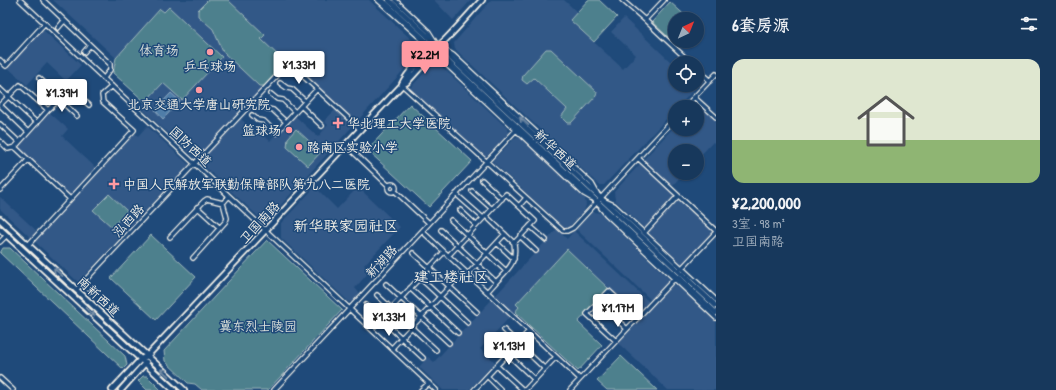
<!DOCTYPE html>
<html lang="zh">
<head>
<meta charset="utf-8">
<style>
  :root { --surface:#17385c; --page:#203f62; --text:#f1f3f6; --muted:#9eacbb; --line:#365272; --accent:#ff9aa2 }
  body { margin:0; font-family:"Patrick Hand","LXGW WenKai TC",sans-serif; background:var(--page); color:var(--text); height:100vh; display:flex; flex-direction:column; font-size:15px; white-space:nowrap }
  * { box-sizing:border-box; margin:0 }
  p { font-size:13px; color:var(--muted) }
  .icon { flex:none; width:22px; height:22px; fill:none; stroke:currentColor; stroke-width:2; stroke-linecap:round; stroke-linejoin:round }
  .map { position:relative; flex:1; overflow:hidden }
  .sheet { display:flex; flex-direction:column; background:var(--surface); width:340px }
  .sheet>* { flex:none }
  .needle { width:26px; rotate:43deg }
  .tools { position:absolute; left:668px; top:12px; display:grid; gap:8px }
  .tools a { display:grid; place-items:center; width:36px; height:36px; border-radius:50%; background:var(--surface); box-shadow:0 1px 3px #0004,0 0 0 1px var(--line); font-size:20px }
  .price { position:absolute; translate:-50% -34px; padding:0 9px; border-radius:4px; background:#fff; color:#222; font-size:13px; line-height:26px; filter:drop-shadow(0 1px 2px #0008) }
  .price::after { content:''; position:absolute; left:50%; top:24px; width:12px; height:9px; margin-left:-6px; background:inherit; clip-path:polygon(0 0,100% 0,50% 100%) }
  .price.selected { background:var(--accent); color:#111 }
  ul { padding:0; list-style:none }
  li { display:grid; align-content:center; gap:8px; height:212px; padding:0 16px }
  li span { display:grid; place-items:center; height:124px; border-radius:12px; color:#555 }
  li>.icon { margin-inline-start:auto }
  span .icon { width:72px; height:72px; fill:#fffc; stroke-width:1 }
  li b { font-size:17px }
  h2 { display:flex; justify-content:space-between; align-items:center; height:48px; padding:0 16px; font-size:17px }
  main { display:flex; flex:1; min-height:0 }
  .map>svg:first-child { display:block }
  .built { fill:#325887; fill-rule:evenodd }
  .green { fill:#4d808d; stroke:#a0b8ba }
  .water { fill:#4f7da8; stroke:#91abc2 }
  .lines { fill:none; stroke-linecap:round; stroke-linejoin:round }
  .minor-casing { stroke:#f4f1e8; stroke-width:6 }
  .major-casing { stroke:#f4f1e8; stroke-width:8 }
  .minor { stroke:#1f4a7a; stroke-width:3.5 }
  .major { stroke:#1f4a7a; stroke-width:4.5 }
  .oneway { stroke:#748da6 }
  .poi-dot { fill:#ff9aa2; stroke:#1f4a7a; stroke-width:1.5 }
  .labels { text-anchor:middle; stroke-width:3; stroke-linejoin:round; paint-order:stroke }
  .park-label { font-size:13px; fill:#dbe0da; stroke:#1f4a7a }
  .poi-label { font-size:13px; fill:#f4f1e8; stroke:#1f4a7a; text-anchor:start }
  .street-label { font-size:13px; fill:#f4f1e8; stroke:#1f4a7a }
  .quarter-label { font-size:15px; fill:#f4f1e8; stroke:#1f4a7a }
</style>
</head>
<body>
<main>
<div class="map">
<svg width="716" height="390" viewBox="0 0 716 390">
  <rect width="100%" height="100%" fill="#1f4a7a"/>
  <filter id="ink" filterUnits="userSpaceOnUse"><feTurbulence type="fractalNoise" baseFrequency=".025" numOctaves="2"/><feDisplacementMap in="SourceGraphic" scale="8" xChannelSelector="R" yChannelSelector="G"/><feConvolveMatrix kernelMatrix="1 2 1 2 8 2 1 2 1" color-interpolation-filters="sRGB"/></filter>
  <g filter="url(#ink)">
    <!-- built -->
    <path class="built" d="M53 0H369L416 44 420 49V52L269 218H260L140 107 145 102 113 73 116 58ZM289 67 335 110 324 121 328 125 318 137 294 115 270 141 256 128 252 129 241 119Z
      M434 0H471L453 20Z
      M491 0H564L577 12 570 20 623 69 636 55 611 32 624 18 673 64 681 55 689 63H675V85H697V71L705 78 604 185H599L455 49 454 43Z
      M41 28 81 65 66 81 47 63 27 85 6 66Z
      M439 64 508 129 509 133 485 158 410 88 432 65Z
      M696 103 716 121V144L713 142 697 159V151H675V173H684L672 186 643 160 675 126V129H697V107H693Z
      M50 113 68 129 62 136 96 168 131 130 138 136 147 126 189 165 78 282 0 209V197L40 234 73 199 18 147Z
      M516 137 520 138 585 199 586 205 584 211 568 228H564L492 161Z
      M640 164 713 232 683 265 615 200 614 192Z
      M315 187 337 209 358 187 400 227 364 265 370 271 355 288 360 294 353 302H349L281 238V223Z
      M593 212 600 213 670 280 651 300 576 229Z
      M557 229 567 239 574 231 649 302 637 314 567 249 517 304 519 307 480 349 495 362 469 390H443L419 367 428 357 434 362Z
      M672 285 678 286 716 322V390H668L618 343Z"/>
    <!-- green -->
    <path class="green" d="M208 0H228L265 35 261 39 283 60V65L264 86H259L223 52 213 29 198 16V10Z
      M588 0H599L617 17 594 42 570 20Z
      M670 2 689 19H675V41H680L677 45 652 22Z
      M169 7 222 57 182 100 163 83 145 102 113 73 116 58 160 9 164 12Z
      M546 49H551L597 92 596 96 571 123H567L561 117 567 109 534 78 527 84 522 80 523 75Z
      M410 104 472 161 429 207 367 150Z
      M296 129 321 152 308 166 287 147 288 138Z
      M109 194 127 211 112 227 93 210Z
      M151 235 196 277 156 320 111 278Z
      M267 240 342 310 268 390H202L195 384 188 383 165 361 164 351Z
      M3 248H10L125 356 127 365 123 369 0 253Z
      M567 249 609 289 578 322 602 345 578 371 515 312 519 307 516 304Z
      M621 356 657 390H607L597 381Z
      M143 376H147L161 390H147L138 381Z"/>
    <!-- water -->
    <path class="water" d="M171 93 180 101 163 119 155 110Z"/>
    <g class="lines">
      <!-- minor casing -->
      <g class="minor-casing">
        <path id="minor" d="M20 0 436 390
          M43 0 110 64V70L104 78
          M378 0 426 43
          M395 0 429 32 434 40
          M622 0 645 20
          M664 0 645 20 691 63
          M58 28 64 21
          M443 49 453 55 592 184 597 193
          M84 52 90 45
          M441 58 445 63 584 194 591 198
          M0 60 6 66 45 23
          M697 69 710 81
          M280 83 287 88 292 89 305 101
          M402 85 563 231H567L573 228 675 118
          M0 89 37 123
          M271 94 277 99 283 100 295 112
          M694 97 716 117
          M61 98 69 91H73L89 105
          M59 99 77 116
          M261 104 268 109 273 110 286 122
          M0 105 20 85 48 110 61 98 39 78
          M0 105 28 132
          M301 106 322 126
          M685 107 716 74
          M48 110 15 147 70 199
          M252 115 258 120 264 121 276 133 317 89
          M0 124 19 142
          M0 141 8 149 15 147
          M346 145 389 186
          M638 158 716 231
          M482 180 502 199
          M388 188a4 4 0 1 1 8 0a4 4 0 1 1-8 0Z
          M0 190 28 160
          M395 191 429 223
          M472 191 492 209
          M456 194 483 218
          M605 201 614 205 716 300
          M519 206 526 198
          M197 207 220 228
          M601 208 606 214 716 318
          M460 210 476 225
          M486 216 514 243
          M451 220 506 271
          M530 226 546 240
          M441 230 496 282 487 292
          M422 231 580 379
          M644 233 678 196
          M520 236 536 251
          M170 237 204 201 207 199 223 203 229 196
          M0 242 7 235
          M497 243 514 259
          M28 245 134 130 103 102 102 95 112 86
          M413 253 477 312
          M448 256 506 194 535 221 514 243C517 263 509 268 496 282
          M193 258 226 221 227 218 223 203
          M681 269 716 232
          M468 274 505 234
          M420 278 468 323
          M386 284 449 343
          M410 288 458 333
          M76 290 289 63 360 129
          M377 295 436 350
          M599 303 627 329
          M366 305 423 358
          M372 329 444 252
          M504 330 545 369
          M494 341 535 380
          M616 341 587 314 609 291 638 318
          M392 348 464 271
          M497 366 523 390
          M487 376 501 390
          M0 378 13 390
          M274 390 517 129
          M421 390 429 383
          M474 390 529 331
          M525 390 556 357
          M570 390 676 277"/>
      </g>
      <!-- major casing -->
      <g class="major-casing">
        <path id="major" d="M382 0 716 313
          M389 0 716 306
          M402 84C411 65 432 53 446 39 458 27 470 13 482 0
          M0 219 184 390
          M0 229 174 390
          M112 390 141 359 147 356 402 85 407 82 436 50 438 46
          M121 390 146 362"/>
      </g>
      <!-- minor -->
      <use href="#minor" class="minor"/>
      <!-- major -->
      <use href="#major" class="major"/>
    </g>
    <!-- one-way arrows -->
    <defs><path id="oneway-shaft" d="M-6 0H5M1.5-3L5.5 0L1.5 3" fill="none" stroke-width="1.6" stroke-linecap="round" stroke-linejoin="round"/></defs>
    <g class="oneway">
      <use href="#oneway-shaft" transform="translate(524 121) rotate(-137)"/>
      <use href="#oneway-shaft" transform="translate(58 272) rotate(-137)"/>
      <use href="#oneway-shaft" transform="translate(90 312) rotate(43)"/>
      <use href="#oneway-shaft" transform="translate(165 373) rotate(-137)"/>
    </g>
  </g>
  <!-- markers -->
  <g class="poi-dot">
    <circle cx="210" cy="52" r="4"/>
    <circle cx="199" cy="90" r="4"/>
    <path d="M336 117h4v4h4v4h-4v4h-4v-4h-4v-4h4z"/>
    <circle cx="289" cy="130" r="4"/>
    <circle cx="299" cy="147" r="4"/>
    <path d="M112 178h4v4h4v4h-4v4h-4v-4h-4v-4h4z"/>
  </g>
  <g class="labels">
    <!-- park labels -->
    <g class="park-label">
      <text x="159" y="55">体育场</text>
      <text x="258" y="331">冀东烈士陵园</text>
    </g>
    <!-- poi labels -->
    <g class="poi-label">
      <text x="210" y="71" text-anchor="middle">乒乓球场</text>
      <text x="199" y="109" text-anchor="middle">北京交通大学唐山研究院</text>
      <text x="347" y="128">华北理工大学医院</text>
      <text x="281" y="135" text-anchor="end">篮球场</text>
      <text x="307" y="152">路南区实验小学</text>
      <text x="123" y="189">中国人民解放军联勤保障部队第九八二医院</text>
    </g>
    <!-- street labels -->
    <g class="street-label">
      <text transform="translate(191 146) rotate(43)" y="5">国防西道</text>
      <text transform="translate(556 149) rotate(43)" y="5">新华西道</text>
      <text transform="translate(128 220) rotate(-47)" y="5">泓西路</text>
      <text transform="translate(259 222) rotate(-47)" y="5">卫国南路</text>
      <text transform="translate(381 261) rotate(-47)" y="5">新湖路</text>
      <text transform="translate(99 296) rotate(43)" y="5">南新西道</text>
    </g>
    <!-- quarter labels -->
    <g class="quarter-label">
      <text x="346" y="231">新华联家园社区</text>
      <text x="451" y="282">建工楼社区</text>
    </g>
  </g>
</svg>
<div class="tools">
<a><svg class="needle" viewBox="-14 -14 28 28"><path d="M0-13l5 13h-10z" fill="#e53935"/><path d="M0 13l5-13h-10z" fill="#9eacbb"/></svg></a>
<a><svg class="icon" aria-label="locate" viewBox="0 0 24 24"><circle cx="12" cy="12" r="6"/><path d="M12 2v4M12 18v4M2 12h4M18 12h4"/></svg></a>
<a>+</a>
<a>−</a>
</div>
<b class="price selected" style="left:425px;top:75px">¥2.2M</b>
<b class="price" style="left:299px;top:85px">¥1.33M</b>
<b class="price" style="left:62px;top:113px">¥1.39M</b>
<b class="price" style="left:618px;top:328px">¥1.17M</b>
<b class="price" style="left:389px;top:337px">¥1.33M</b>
<b class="price" style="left:509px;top:366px">¥1.13M</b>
</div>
<section class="sheet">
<h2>6套房源<svg class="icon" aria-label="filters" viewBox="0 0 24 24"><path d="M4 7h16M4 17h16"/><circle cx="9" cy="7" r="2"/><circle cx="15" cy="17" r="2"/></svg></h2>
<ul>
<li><span style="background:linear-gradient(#dfe7d0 65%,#8fb573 0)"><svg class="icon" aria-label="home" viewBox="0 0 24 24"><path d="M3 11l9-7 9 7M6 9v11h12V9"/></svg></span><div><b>¥2,200,000</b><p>3室 · 98 m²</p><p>卫国南路</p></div></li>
</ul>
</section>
</main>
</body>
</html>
